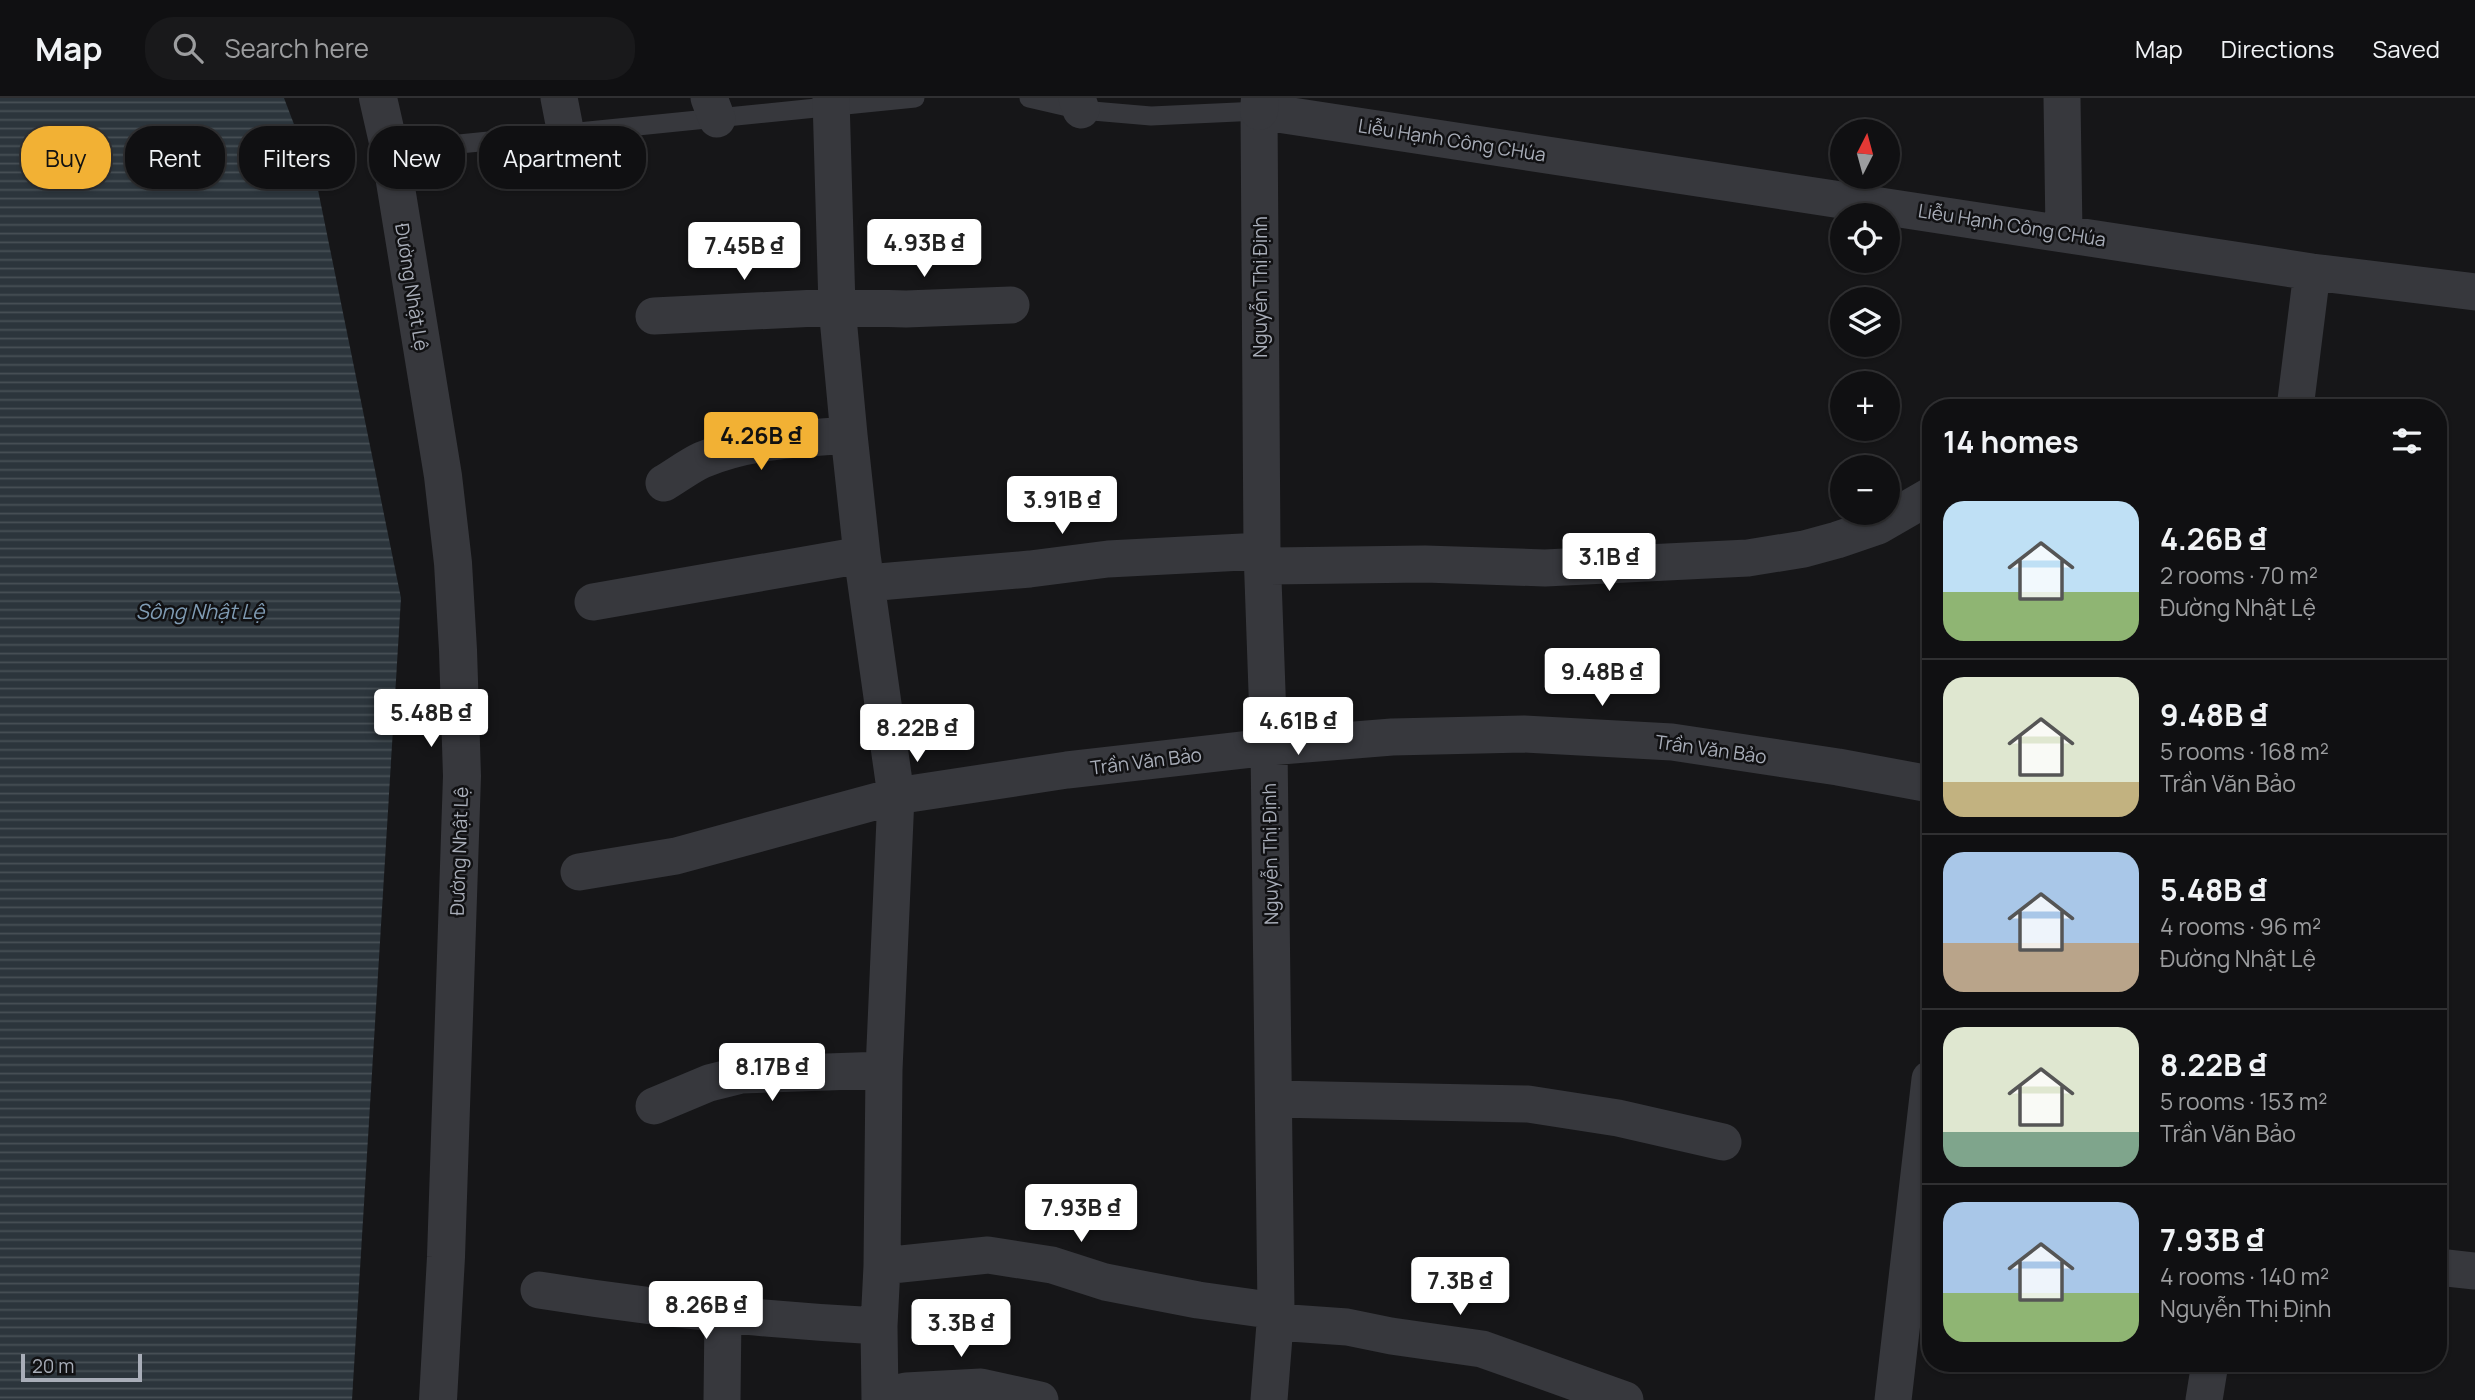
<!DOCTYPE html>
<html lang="en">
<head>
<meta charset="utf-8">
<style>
  :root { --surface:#101012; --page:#19191b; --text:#f1f3f6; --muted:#9c9d9f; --line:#303032; --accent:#f2b134 }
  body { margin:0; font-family:Manrope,sans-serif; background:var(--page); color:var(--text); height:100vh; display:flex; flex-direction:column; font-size:26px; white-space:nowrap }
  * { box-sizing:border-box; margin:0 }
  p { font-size:23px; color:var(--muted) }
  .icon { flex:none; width:38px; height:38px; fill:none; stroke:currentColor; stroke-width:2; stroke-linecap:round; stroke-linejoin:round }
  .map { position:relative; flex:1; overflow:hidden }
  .sheet { position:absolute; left:1922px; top:301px; width:525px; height:973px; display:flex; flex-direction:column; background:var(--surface); border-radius:28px; box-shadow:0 2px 5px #0004,0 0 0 2px var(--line) }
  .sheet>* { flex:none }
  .guide { position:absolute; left:21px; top:28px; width:665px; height:63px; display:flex; gap:14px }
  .needle { width:46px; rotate:6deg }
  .controls { position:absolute; left:1830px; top:21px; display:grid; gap:14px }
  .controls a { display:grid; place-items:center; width:70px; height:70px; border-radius:50%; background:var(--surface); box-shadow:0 2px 5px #0004,0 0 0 2px var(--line); font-size:35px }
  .scale { position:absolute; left:21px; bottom:18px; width:121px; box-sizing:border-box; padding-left:7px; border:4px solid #a8adb8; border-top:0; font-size:19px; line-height:24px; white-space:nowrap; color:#a8adb8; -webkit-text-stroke:5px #111113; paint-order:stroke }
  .price { position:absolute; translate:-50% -60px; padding:0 16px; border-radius:7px; background:#fff; color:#222; font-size:23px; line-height:46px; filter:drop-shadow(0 2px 4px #0008) }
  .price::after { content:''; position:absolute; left:50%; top:42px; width:21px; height:16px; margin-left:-10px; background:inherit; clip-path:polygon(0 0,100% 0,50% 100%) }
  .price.on { background:var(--accent); color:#111 }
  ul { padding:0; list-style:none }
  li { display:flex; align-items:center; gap:21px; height:175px; padding:0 21px }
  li+li { border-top:2px solid var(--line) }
  li span { display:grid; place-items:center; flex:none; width:196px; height:140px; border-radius:21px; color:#555 }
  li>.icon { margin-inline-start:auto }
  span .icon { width:84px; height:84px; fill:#fffc; stroke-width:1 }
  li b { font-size:30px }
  h2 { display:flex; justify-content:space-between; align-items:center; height:84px; padding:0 21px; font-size:30px }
  .chip { padding:0 24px; border-radius:28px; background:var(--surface); box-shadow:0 2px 5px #0004,0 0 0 2px var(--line); font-size:24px; line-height:63px }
  .chip.on { background:var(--accent); color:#111 }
  header { display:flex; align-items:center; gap:42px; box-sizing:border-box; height:98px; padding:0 35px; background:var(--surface); border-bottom:2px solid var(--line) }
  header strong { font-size:33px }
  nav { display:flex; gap:38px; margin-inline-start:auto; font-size:24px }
  .search { width:490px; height:63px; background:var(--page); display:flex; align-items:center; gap:18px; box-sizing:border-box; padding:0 24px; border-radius:28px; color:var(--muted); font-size:26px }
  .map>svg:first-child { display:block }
  .water { fill:url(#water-rules) }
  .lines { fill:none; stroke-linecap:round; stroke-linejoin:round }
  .service { stroke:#37383d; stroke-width:19 }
  .minor { stroke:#37383d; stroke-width:37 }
  .tertiary { stroke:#37383d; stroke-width:38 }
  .labels { text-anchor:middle; stroke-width:5; stroke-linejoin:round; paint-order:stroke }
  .street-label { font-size:19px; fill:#a8adb8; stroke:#111113 }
  .water-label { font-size:21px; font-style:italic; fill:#7f9bb3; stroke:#111113 }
</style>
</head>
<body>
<header>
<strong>Map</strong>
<div class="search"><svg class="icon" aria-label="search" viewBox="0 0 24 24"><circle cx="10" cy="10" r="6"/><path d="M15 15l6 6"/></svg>Search here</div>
<nav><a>Map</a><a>Directions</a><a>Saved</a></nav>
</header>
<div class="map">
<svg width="2475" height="1302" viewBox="0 0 2475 1302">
  <defs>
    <pattern id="water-rules" width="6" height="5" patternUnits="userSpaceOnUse" patternTransform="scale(1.75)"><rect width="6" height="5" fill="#2c353c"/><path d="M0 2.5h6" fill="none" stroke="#485056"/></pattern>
  </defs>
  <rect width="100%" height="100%" fill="#161618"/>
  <!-- water -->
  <path class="water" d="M0 0H284L317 87 401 500 352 1302H0Z"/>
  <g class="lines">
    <!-- service -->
    <path class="service" d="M1029 0 1081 12 1151 18 1259 13
      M390 53 915 0"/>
    <!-- minor -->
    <path class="minor" d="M559 0 566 36
      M709 0 717 21
      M831 0 837 209 849 337 862 457 896 698 884 972 882 1168 879 1228 880 1302
      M1077 0 1081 12
      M2062 0 2064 135
      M654 218 837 209 906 211 1011 207
      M2295 310 2312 174
      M664 385C676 378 689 368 702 362 749 342 799 341 849 337
      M1263 468 1425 466 1545 470 1748 460 1804 451 1837 442 1878 428 1930 398
      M867 485 1030 471 1108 461 1262 453
      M593 504 862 457
      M579 774 676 758 896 698 1067 672 1269 649 1392 639 1524 636 1672 644 1838 669 1930 686
      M1274 1001 1528 1006 1618 1020 1723 1044
      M654 1008 709 985 741 977 884 972
      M882 1168 988 1157 1052 1167 1105 1184 1198 1202 1276 1213
      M2438 1169 2475 1173
      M539 1192C652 1210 765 1222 879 1228
      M1276 1224 1347 1229 1391 1238 1482 1251 1625 1302
      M880 1299 906 1293 981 1289 1040 1302
      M722 1302 723 1216
      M1269 1302 1276 1213 1269 649 1262 453 1259 13 2312 174 2475 194
      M1893 1302 1930 981
      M2204 1302 2210 1265"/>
    <!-- tertiary -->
    <path class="tertiary" d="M378 0 390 53 443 378 453 465 458 552 462 678 446 1159 438 1302
      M1259 13 1260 0"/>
  </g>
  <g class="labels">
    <!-- street labels -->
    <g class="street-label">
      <text transform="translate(1452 42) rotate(9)" y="7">Liễu Hạnh Công CHúa</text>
      <text transform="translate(2012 127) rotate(9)" y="7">Liễu Hạnh Công CHúa</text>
      <text transform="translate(412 189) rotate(81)" y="7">Đường Nhật Lệ</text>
      <text transform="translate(1260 189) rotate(-90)" y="7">Nguyễn Thị Định</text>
      <text transform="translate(1711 651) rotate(8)" y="7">Trần Văn Bảo</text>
      <text transform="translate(1146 663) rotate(-7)" y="7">Trần Văn Bảo</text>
      <text transform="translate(459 753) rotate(-88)" y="7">Đường Nhật Lệ</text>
      <text transform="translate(1270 756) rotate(-91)" y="7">Nguyễn Thị Định</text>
    </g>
    <!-- water labels -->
    <g class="water-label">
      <text x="200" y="521">Sông Nhật Lệ</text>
    </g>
  </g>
</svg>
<div class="controls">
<a><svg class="needle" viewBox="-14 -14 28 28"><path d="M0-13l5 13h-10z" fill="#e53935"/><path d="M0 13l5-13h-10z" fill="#9c9d9f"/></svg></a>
<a><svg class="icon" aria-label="locate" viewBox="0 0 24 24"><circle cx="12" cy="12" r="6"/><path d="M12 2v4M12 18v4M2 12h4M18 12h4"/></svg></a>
<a><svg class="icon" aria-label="layers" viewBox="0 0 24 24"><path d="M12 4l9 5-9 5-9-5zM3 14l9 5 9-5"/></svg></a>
<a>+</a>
<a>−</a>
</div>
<div class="scale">20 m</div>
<b class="price" style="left:924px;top:181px">4.93B ₫</b>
<b class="price" style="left:744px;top:184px">7.45B ₫</b>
<b class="price on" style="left:761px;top:374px">4.26B ₫</b>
<b class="price" style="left:1062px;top:438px">3.91B ₫</b>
<b class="price" style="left:1609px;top:495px">3.1B ₫</b>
<b class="price" style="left:1602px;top:610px">9.48B ₫</b>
<b class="price" style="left:431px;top:651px">5.48B ₫</b>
<b class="price" style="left:1298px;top:659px">4.61B ₫</b>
<b class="price" style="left:917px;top:666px">8.22B ₫</b>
<b class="price" style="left:772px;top:1005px">8.17B ₫</b>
<b class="price" style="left:1081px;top:1146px">7.93B ₫</b>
<b class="price" style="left:1460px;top:1219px">7.3B ₫</b>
<b class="price" style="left:706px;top:1243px">8.26B ₫</b>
<b class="price" style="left:961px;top:1261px">3.3B ₫</b>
<div class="guide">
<a class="chip on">Buy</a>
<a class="chip">Rent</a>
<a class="chip">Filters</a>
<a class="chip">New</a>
<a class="chip">Apartment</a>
</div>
<section class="sheet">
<h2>14 homes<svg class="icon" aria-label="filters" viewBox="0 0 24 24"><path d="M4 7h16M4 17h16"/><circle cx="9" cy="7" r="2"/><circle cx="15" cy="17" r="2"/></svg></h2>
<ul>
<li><span style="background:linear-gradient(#bfe0f5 65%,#8fb573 0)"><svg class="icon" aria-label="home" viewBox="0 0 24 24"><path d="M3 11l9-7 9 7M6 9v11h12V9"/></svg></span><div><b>4.26B ₫</b><p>2 rooms · 70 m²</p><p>Đường Nhật Lệ</p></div></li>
<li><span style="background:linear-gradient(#dfe7d0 75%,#c2b280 0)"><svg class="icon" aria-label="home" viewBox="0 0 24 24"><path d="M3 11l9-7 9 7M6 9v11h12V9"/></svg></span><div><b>9.48B ₫</b><p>5 rooms · 168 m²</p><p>Trần Văn Bảo</p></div></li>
<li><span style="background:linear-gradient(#a9c7e8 65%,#b9a48a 0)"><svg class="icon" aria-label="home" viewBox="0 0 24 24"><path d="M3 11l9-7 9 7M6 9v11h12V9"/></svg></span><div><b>5.48B ₫</b><p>4 rooms · 96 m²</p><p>Đường Nhật Lệ</p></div></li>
<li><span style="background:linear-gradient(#dfe7d0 75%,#7fa58c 0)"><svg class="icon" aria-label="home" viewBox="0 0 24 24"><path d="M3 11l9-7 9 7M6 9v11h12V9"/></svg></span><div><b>8.22B ₫</b><p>5 rooms · 153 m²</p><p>Trần Văn Bảo</p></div></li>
<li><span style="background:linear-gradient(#a9c7e8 65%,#8fb573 0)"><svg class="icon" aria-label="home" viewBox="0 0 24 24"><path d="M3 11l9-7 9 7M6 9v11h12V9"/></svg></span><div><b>7.93B ₫</b><p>4 rooms · 140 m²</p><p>Nguyễn Thị Định</p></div></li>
</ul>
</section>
</div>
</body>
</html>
